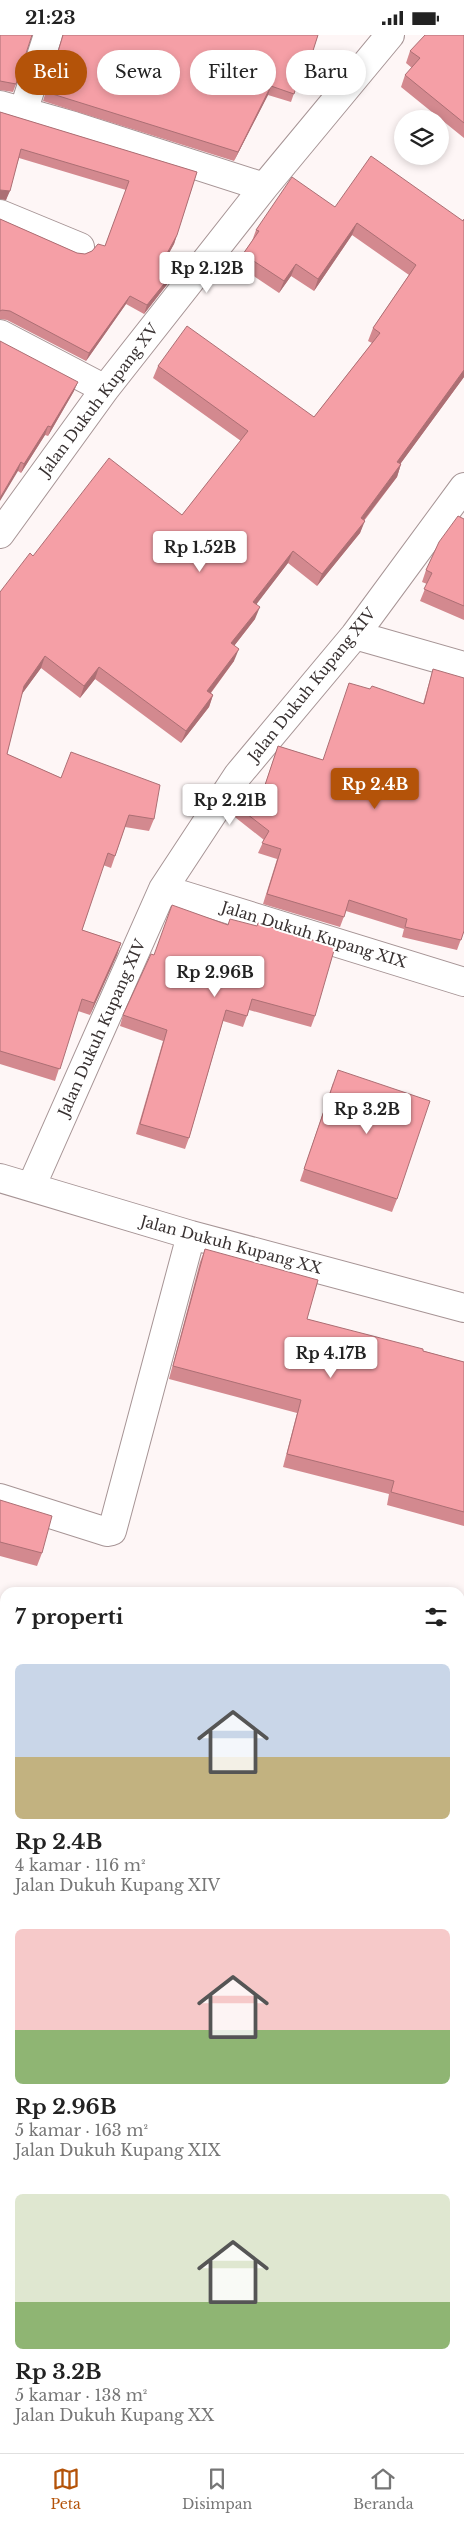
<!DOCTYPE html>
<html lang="id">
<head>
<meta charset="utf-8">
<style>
  :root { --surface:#fff; --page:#f6f6f6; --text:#222; --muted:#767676; --line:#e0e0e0; --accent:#b45309 }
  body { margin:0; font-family:"Libre Baskerville",serif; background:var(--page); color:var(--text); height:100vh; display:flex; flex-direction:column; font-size:19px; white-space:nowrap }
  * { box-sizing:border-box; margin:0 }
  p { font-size:16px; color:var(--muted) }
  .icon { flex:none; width:28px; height:28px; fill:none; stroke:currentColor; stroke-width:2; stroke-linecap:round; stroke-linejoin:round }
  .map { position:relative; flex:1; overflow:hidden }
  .sheet { position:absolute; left:0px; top:1552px; width:465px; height:866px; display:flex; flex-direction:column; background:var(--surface); border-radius:15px 15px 0 0; box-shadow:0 2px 8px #0003 }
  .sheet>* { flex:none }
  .hud { position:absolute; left:15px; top:15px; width:435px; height:45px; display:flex; gap:10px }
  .buttons { position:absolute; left:394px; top:75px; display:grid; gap:10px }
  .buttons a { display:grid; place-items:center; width:55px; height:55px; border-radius:50%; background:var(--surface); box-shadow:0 2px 8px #0003; font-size:25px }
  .price { position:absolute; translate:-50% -42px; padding:0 11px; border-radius:5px; background:#fff; color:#222; font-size:16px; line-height:32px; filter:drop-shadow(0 1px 2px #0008) }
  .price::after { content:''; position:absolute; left:50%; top:30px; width:15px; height:11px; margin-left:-8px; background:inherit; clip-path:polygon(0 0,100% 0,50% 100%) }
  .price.selected { background:var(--accent); color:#fff }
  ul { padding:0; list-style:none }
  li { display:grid; align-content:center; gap:10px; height:265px; padding:0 15px }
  li span { display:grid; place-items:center; height:155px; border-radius:8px; color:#555 }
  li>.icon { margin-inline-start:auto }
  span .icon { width:90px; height:90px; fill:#fffc; stroke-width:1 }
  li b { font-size:21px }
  h2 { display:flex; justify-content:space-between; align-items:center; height:60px; padding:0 15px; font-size:21px }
  .chip { padding:0 18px; border-radius:22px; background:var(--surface); box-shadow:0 2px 8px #0003; font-size:18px; line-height:45px }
  .chip.selected { background:var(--accent); color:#fff }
  .status { display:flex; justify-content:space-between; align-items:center; height:35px; padding:0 25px; background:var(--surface); direction:ltr }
  .status svg { height:14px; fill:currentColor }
  .menu { display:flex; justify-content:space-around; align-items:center; height:70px; border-top:1px solid var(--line); background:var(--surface); font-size:14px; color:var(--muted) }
  .menu a { display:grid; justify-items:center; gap:2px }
  .menu .selected { color:var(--accent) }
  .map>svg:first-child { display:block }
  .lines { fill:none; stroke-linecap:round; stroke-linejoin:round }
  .minor-casing { stroke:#a69495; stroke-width:30 }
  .minor { stroke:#fff; stroke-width:28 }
  .wall { fill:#d3898f }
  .shaded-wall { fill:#ac6f74 }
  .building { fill:#f59fa6; stroke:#ac6f74 }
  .labels { text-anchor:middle; stroke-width:4; stroke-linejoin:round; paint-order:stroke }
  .street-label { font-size:15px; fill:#383131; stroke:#fff }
</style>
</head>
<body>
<div class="status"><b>21:23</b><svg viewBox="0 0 49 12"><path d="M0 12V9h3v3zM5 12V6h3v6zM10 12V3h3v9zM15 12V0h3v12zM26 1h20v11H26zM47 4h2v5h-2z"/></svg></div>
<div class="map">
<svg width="464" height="2418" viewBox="0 0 464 2418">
  <rect width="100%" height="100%" fill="#fef6f6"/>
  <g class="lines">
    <!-- minor casing -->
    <g class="minor-casing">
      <path id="minor" d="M0 70 74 91 264 152
        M23 77 48 0
        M0 179 80 212
        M0 299 105 354
        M0 499 105 354 264 152 390 0
        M355 600 464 631
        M163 854 464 947
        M0 1143 191 1200 464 1273
        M31 1152 163 854 238 740 355 600 464 452
        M0 1463 107 1497 112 1496 191 1200
        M460 1739 464 1726
        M0 2384 5 2385
        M106 2414 121 2418
        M256 2418 257 2414"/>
    </g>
    <!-- minor -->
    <use href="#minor" class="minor"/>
  </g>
  <!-- wall -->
  <path class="wall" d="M0 0 16 49 13 57 0 55Z
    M63 0H318L307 33 303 32 291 67 268 60 234 126 43 66Z
    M464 0V103L401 52 405 40 412 33 406 28 410 16Z
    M0 77 197 137 174 209 166 223 180 229 176 238 144 279 126 269 86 326 7 285 0 284V184L77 218 85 219 105 211 126 155 19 123 6 165 0 164Z
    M335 172 463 186 464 184V342L400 429H401L397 442 364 486 360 498 317 551 288 528 256 569 255 584 234 611V626L211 658 213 660 209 672 181 708 95 644 80 663 41 633 21 660 7 719 154 784 149 796 125 792 111 833 103 830 82 895 121 908 117 920 90 980 78 976 55 1046 0 1029V557L33 521 182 480 241 406 153 343 158 331 314 382 372 308 368 306 373 293 409 240 352 200 314 256 291 241 279 258 239 231 243 219 252 206 256 195Z
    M0 306 74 356 48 401 45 400 21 438 18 436Z
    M464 484V585L420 566 427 549 422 547 426 535Z
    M433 634 464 896 457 915 402 902 404 894 346 876 340 892 263 869 277 824 258 818 264 805 231 779 234 769 262 759 278 711 323 725 370 654 423 669Z
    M230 884 315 981 311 992 249 975 243 992 223 986 189 1103 185 1114 136 1099 163 1006 120 991 123 980 154 920 228 890Z
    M333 1048 397 1164 392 1177 300 1146Z
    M205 1214 307 1284 464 1327V1491L387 1470 389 1459 283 1432 297 1378 169 1344 200 1227Z
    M0 1465 42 1518 37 1531 0 1521Z
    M0 1598 5 1600V1739L0 1730Z
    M0 2110 5 2111V2240L0 2238Z"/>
  <!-- shaded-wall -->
  <path class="shaded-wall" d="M271 51 268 60 234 126 238 117Z
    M0 155 10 156 6 165 0 164Z
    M357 188 352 200 314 256 318 244Z
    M177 200 174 209 162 231 165 222Z
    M180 229 176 238 144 279 147 270Z
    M296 229 291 241 279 258 284 246Z
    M130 261 126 269 86 326 89 318Z
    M464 335V342L393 439 397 427Z
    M78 347 74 356 48 401 51 392Z
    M48 391 45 400 21 438 24 429Z
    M21 427 18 436 0 466V463Z
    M401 429 397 442 356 495 361 483Z
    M365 486 360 498 317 551 322 539Z
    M293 516 288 528 249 579 253 567Z
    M260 572 255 584 227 620 231 608Z
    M239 614 234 626 203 668 207 656Z
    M45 621 41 633 19 663 24 651Z
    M99 632 95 644 80 663 84 651Z
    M213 660 209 672 181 708 186 696Z
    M121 908 117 920 90 980 94 968Z"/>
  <!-- building -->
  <path class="building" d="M0 0H32L16 49 0 46Z
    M63 0H318L310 25 305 23 294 59 271 51 238 117 46 57Z
    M425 0H464V88L405 40 420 23 410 16Z
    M0 77 197 137 177 200 165 222 180 229 147 270 130 261 89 318 10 276 2 275 0 276V184L77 218 85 219 92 216 98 209 105 211 129 146 21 114 10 156 0 155Z
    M371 121 463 186 464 184V335L397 427 401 429 361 483 365 486 322 539 293 516 253 567 260 572 231 608 239 614 207 656 213 660 186 696 99 632 84 651 45 621 24 651 7 719 61 743 71 717 160 750 154 784 129 780 115 821 108 818 82 895 121 908 94 968 82 964 60 1034 0 1016V557L30 518 33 521 109 423 182 480 248 396 158 331 187 291 314 382 380 298 373 293 416 230 357 188 318 244 296 229 284 246 243 219 259 196 256 195 292 142 335 172Z
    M0 306 78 347 51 392 48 391 24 429 21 427 0 463Z
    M458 481 464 484V571L424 554 432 538 426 535 439 507Z
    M433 634 464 643V896L461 905 405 892 407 884 349 865 344 882 267 859 281 814 262 808 269 796 234 769 243 756 268 760 263 756 278 711 323 725 349 648 370 654 372 651 424 669Z
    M172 870 228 890 230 884 257 891 258 888 335 912 315 981 252 964 247 981 226 975 189 1103 140 1089 167 995 123 980 151 919 154 920Z
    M338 1035 430 1066 397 1164 304 1134Z
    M205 1214 318 1245 307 1284 423 1314V1316L464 1327V1477L391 1457 394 1446 287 1419 301 1365 173 1331Z
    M0 1465 52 1481 42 1518 0 1507Z
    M0 1598 5 1600V1723L0 1714Z
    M0 2110 5 2111V2229L0 2227Z
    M460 2255 464 2256V2358L461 2369 463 2370 460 2377Z
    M320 2414H446L444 2418H318Z"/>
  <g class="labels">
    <!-- street labels -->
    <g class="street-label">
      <text transform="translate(99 365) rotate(-53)" y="5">Jalan Dukuh Kupang XV</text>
      <text transform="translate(312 650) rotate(-51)" y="5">Jalan Dukuh Kupang XIV</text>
      <text transform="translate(314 900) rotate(17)" y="5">Jalan Dukuh Kupang XIX</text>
      <text transform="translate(102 993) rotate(-66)" y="5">Jalan Dukuh Kupang XIV</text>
      <text transform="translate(231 1210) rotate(15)" y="5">Jalan Dukuh Kupang XX</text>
    </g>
  </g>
</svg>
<div class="buttons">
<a><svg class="icon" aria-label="layers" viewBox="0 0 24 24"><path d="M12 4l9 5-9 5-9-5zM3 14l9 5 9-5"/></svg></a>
</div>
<b class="price" style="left:207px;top:259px">Rp 2.12B</b>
<b class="price" style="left:200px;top:538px">Rp 1.52B</b>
<b class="price selected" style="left:375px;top:775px">Rp 2.4B</b>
<b class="price" style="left:230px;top:791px">Rp 2.21B</b>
<b class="price" style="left:215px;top:963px">Rp 2.96B</b>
<b class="price" style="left:367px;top:1100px">Rp 3.2B</b>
<b class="price" style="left:331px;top:1344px">Rp 4.17B</b>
<div class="hud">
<a class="chip selected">Beli</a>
<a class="chip">Sewa</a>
<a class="chip">Filter</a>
<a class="chip">Baru</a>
</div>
<section class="sheet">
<h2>7 properti<svg class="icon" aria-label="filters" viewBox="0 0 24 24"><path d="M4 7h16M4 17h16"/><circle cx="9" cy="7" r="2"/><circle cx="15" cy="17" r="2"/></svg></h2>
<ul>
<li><span style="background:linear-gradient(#c9d6e8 60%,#c2b280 0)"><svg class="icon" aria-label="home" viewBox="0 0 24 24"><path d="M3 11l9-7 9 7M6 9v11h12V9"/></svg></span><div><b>Rp 2.4B</b><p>4 kamar · 116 m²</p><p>Jalan Dukuh Kupang XIV</p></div></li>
<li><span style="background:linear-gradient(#f6c9c9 65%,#8fb573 0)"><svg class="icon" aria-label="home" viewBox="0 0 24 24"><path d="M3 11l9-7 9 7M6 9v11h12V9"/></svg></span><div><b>Rp 2.96B</b><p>5 kamar · 163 m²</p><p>Jalan Dukuh Kupang XIX</p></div></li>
<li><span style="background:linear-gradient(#dfe7d0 70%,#8fb573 0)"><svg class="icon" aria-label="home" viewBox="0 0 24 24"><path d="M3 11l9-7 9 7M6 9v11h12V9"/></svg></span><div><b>Rp 3.2B</b><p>5 kamar · 138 m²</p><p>Jalan Dukuh Kupang XX</p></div></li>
</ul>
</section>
</div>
<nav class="menu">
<a class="selected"><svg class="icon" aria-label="map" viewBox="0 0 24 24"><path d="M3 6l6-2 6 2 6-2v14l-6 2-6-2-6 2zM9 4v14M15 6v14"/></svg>Peta</a>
<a><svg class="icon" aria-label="saved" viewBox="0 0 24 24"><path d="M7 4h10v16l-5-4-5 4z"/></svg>Disimpan</a>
<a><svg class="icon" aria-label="home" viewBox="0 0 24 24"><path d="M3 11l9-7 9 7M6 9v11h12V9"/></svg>Beranda</a>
</nav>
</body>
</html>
